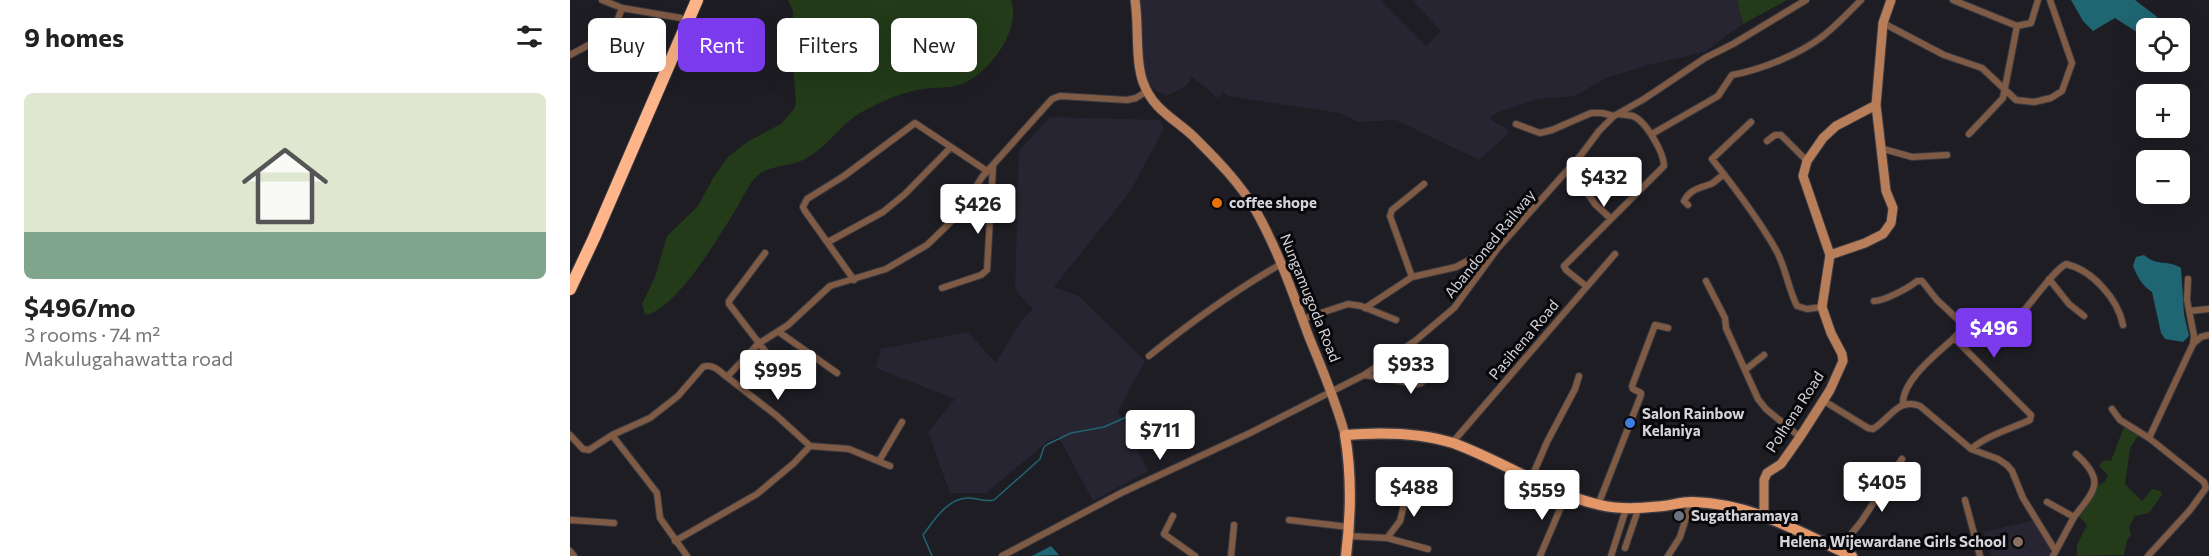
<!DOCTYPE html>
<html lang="en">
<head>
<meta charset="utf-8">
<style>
  :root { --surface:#fff; --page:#f2f2f2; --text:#222; --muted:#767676; --accent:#7c3aed }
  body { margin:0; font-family:Commissioner,sans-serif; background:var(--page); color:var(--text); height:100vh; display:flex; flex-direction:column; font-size:22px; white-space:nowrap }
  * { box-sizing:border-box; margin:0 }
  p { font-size:20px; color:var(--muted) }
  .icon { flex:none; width:33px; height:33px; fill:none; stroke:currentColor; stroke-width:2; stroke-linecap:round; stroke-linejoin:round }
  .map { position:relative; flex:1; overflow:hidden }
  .details { display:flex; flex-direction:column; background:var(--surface); width:570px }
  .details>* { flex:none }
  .top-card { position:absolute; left:18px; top:18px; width:570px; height:54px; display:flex; gap:12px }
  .tools { position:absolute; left:1566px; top:18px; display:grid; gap:12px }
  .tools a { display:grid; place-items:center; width:54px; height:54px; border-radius:9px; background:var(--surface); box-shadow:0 6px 24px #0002; font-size:30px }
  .price { position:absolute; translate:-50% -51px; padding:0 14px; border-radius:6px; background:#fff; color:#222; font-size:20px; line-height:39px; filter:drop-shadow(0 2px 3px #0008) }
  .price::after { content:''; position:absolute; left:50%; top:36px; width:18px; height:14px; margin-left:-9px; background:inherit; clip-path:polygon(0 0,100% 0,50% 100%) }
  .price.active { background:var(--accent); color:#fff }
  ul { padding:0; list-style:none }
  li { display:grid; align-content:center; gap:12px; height:318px; padding:0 24px }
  li span { display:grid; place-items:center; height:186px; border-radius:9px; color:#555 }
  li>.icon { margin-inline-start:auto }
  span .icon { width:108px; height:108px; fill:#fffc; stroke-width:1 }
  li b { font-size:26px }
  h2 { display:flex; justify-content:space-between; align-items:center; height:72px; padding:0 24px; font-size:26px }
  .pill { padding:0 21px; border-radius:9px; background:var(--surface); box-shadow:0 6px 24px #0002; font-size:21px; line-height:54px }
  .pill.active { background:var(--accent); color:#fff }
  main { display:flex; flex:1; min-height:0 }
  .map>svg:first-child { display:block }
  .built { fill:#272532 }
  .green { fill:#233b19 }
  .water { fill:#1f6572 }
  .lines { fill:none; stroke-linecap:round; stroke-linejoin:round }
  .stream { stroke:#1f6572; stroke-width:1.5 }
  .street-casing { stroke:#3b3a41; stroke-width:8 }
  .secondary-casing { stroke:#3b3a41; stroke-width:11 }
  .primary-casing { stroke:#3b3a41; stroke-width:13 }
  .highway-casing { stroke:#3b3a41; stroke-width:14 }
  .street { stroke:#7f5b45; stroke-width:6 }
  .secondary { stroke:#b87d59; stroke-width:9 }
  .primary { stroke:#e39769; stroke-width:10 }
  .highway { stroke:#ffb589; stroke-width:12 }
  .food-dot { fill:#e8710a; stroke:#08080b; stroke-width:2 }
  .shop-dot { fill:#3f7fe0; stroke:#08080b; stroke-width:2 }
  .worship-dot { fill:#6b7280; stroke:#08080b; stroke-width:2 }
  .education-dot { fill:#8d6e63; stroke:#08080b; stroke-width:2 }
  .labels { text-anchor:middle; stroke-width:6; stroke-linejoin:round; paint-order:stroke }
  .poi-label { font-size:15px; font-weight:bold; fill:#d4d3d9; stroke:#08080b; text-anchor:start }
  .street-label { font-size:15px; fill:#d4d3d9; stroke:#08080b }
</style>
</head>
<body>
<main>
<section class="details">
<h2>9 homes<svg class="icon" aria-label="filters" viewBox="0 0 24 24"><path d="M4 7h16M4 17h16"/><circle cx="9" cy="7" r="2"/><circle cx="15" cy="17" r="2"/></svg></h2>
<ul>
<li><span style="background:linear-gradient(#dfe7d0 75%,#7fa58c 0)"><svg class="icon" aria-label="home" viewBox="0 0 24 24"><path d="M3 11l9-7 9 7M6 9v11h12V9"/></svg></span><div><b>$496/mo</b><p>3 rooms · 74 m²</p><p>Makulugahawatta road</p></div></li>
</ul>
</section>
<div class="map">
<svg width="1639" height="556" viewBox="0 0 1639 556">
  <rect width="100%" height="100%" fill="#1e1d24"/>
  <!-- built -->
  <path class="built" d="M565 0H810L856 46 871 31 842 0H1167L1173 24 1134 52 1078 65 1036 78 1005 96 968 99 931 111 920 117 924 122 939 130 937 135 909 160 826 120 788 122 770 113 658 96 653 92 648 98 622 77 615 87 596 96 587 91 580 84 569 64Z
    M480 117 590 120 594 128 561 190 484 287 509 296 575 361 548 411 578 471 523 501 488 436 477 442 416 493H380L358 432 385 399 306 368 311 349 398 332 426 363 452 320 463 309 445 290 449 151Z
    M1465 520 1485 550 1483 556H1421L1414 532Z"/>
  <!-- green -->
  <path class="green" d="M218 0H441C452 29 419 74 392 84 377 89 362 87 347 90 325 95 302 105 284 117 266 130 255 149 235 159 220 167 196 165 185 178 178 186 173 197 168 206 151 233 107 310 75 315L72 304 85 277 97 236 128 206 143 178 158 157 177 142 211 124 224 109 226 103 222 53 223 11Z
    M1167 0H1217L1173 24Z
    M1555 424 1570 433 1560 448 1555 484 1572 501 1582 489 1591 491 1592 495 1579 513 1565 516 1559 527 1561 535 1557 540 1554 555 1507 556V545L1517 525 1507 514C1512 506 1518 494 1525 488 1531 483 1535 484 1538 475L1529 466 1534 460 1541 461Z"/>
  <!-- water -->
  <path class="water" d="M1501 0H1565L1586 16 1594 26 1593 28H1576V38L1545 18 1523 31 1513 21Z
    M1574 255C1588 267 1596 259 1611 268L1614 314 1619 336 1613 342 1595 339 1591 333 1582 292C1572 286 1567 276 1563 266L1566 257Z
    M481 546 489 555 462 556Z"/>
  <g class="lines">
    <!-- stream -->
    <path class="stream" d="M362 556 353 535C364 520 379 496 400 498 409 499 416 502 424 500L470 459 474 447 478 444 501 433 534 427 561 415"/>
    <!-- street casing -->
    <g class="street-casing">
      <path id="street" d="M32 0 52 8 111 18
        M1383 0 1447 26 1461 23 1468 0
        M1313 23 1374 55 1412 68 1446 100 1464 102 1481 98 1492 91 1502 63 1480 0
        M0 55 43 32 52 8
        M1181 122 1142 159C1165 188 1188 218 1206 250 1216 268 1218 288 1227 306L1237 309 1252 307
        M946 124 970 133 982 130 1021 113H1032L1044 116
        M1082 134 1148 96 1162 75C1191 70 1230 54 1253 36 1267 25 1279 12 1291 0
        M1399 134 1433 98 1447 26
        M1197 141 1205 135H1211L1237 161
        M1310 148 1342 157 1377 155
        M1019 186 1018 194 1025 204 1040 218
        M1118 205 1114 201C1120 189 1130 188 1141 184 1145 182 1150 177 1154 174
        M258 242 313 212 335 194 381 147
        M195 253 159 301V304L202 360 227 378
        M842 277 886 267 901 259
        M1479 279 1499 304 1514 316
        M284 280 235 211 233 207 237 199 274 176 345 123 417 171
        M1136 281 1155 318 1156 328 1188 399 1196 409 1230 437
        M1016 286 996 270 994 266 1094 166C1094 153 1076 121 1063 116 1059 115 1053 115 1049 114
        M372 288 411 275 417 270 423 166
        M1304 301C1314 301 1339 288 1347 281H1352L1367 300 1395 326
        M795 308 842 277 820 216 822 210 854 184
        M1619 311 1639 309
        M733 319 778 304 791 306 826 320
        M209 332 267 373
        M1384 338 1395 326C1403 329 1413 334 1422 334 1447 332 1474 277 1496 264 1522 270 1548 299 1553 325
        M1624 343 1631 337 1639 335
        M579 356C621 322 664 291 711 264
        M1175 370 1194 355
        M795 375 847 384 851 383 873 362
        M157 377 207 416 240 446
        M1254 401 1298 428 1303 429C1320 419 1328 397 1350 406L1401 449 1428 459 1437 465 1442 471 1453 498 1485 550
        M1333 404C1332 380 1368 353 1384 338L1461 415 1460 420C1440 429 1418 435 1401 449
        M1542 409 1550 420 1579 438
        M0 435 13 449 19 450 42 435 80 418 108 396 133 367C143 363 150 372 157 377L188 344 218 325 260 286 316 269 357 245 389 214 412 177 482 99 490 96 557 100 566 98 577 91
        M42 435 87 493 90 518 117 556
        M882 443 1045 254
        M309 461 332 422
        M961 479 977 442 1005 389 1009 376
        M1395 500 1410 556
        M1477 502 1504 517 1483 556
        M1028 505 1071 395V393L1063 389 1062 386 1085 325 1098 328
        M603 516 594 534 625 556
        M1504 517C1525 490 1536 481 1506 454
        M0 520 44 523
        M719 520 779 527
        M778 536 817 538 858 549
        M817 538 830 521 839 484
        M105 541 187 494 224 463 240 446 279 449 320 466
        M1055 548 1069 507
        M1268 550 1291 522 1332 459
        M0 551 4 556
        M432 556 551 493 680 433 794 375 845 341 884 308 928 248 1011 155 1029 131 1044 116 1074 99 1135 58 1163 44 1236 0
        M661 556 664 525
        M970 556 996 495
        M1041 556 1056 509
        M1098 556 1110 537 1121 502
        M1578 556 1620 510 1636 488 1634 482 1579 438 1623 344 1624 336 1617 300 1618 279"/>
    </g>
    <!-- secondary casing -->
    <g class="secondary-casing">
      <path id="secondary" d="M565 0C569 24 565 60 573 82 583 110 604 118 624 137 646 159 671 184 686 211 708 250 723 294 739 337 752 369 766 401 775 435
        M1260 255 1295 243 1313 234 1321 223 1323 208 1316 191 1306 105 1313 23 1321 0
        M1194 514V480L1197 473 1211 464 1230 437 1260 390 1273 361 1272 354 1261 333 1252 307 1260 255 1233 176 1237 161 1253 138 1266 126 1306 105"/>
    </g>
    <!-- primary casing -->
    <g class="primary-casing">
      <path id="primary" d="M776 556C781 515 782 476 775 435 811 432 848 432 883 443 933 461 978 493 1030 505 1051 510 1071 508 1093 506 1103 505 1114 501 1124 502 1183 504 1229 532 1282 556"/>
    </g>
    <!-- highway casing -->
    <g class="highway-casing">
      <path id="highway" d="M0 289 24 238 127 0"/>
    </g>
    <!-- street -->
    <use href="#street" class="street"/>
    <!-- secondary -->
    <use href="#secondary" class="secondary"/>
    <!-- primary -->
    <use href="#primary" class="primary"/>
    <!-- highway -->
    <use href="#highway" class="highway"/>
  </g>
  <!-- markers -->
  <circle class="food-dot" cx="647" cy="203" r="6"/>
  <circle class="shop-dot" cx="1060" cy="423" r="6"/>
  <circle class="worship-dot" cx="1109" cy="516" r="6"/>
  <circle class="education-dot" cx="1448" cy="542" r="6"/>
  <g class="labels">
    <!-- poi labels -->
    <g class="poi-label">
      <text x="659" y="208">coffee shope</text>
      <text x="1072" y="419">Salon Rainbow<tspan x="1072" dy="17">Kelaniya</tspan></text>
      <text x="1121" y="521">Sugatharamaya</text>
      <text x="1436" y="547" text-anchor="end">Helena Wijewardane Girls School</text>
    </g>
    <!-- street labels -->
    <g class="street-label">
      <text transform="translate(920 244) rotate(-51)" y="5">Abandoned Railway</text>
      <text transform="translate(740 298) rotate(68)" y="5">Nungamugoda Road</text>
      <text transform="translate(954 340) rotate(-50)" y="5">Pasihena Road</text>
      <text transform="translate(1225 412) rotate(-57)" y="5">Polhena Road</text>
    </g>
  </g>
</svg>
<div class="tools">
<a><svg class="icon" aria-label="locate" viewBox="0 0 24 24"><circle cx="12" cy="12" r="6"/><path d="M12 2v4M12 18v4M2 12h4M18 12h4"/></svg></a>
<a>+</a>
<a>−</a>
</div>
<b class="price" style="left:1034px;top:208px">$432</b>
<b class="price" style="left:408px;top:235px">$426</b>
<b class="price active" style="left:1424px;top:359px">$496</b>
<b class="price" style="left:841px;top:395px">$933</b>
<b class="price" style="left:208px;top:401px">$995</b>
<b class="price" style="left:590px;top:461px">$711</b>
<b class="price" style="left:1312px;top:513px">$405</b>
<b class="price" style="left:844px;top:518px">$488</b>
<b class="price" style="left:972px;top:521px">$559</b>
<div class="top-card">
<a class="pill">Buy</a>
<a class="pill active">Rent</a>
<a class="pill">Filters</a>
<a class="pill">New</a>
</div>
</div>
</main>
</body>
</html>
